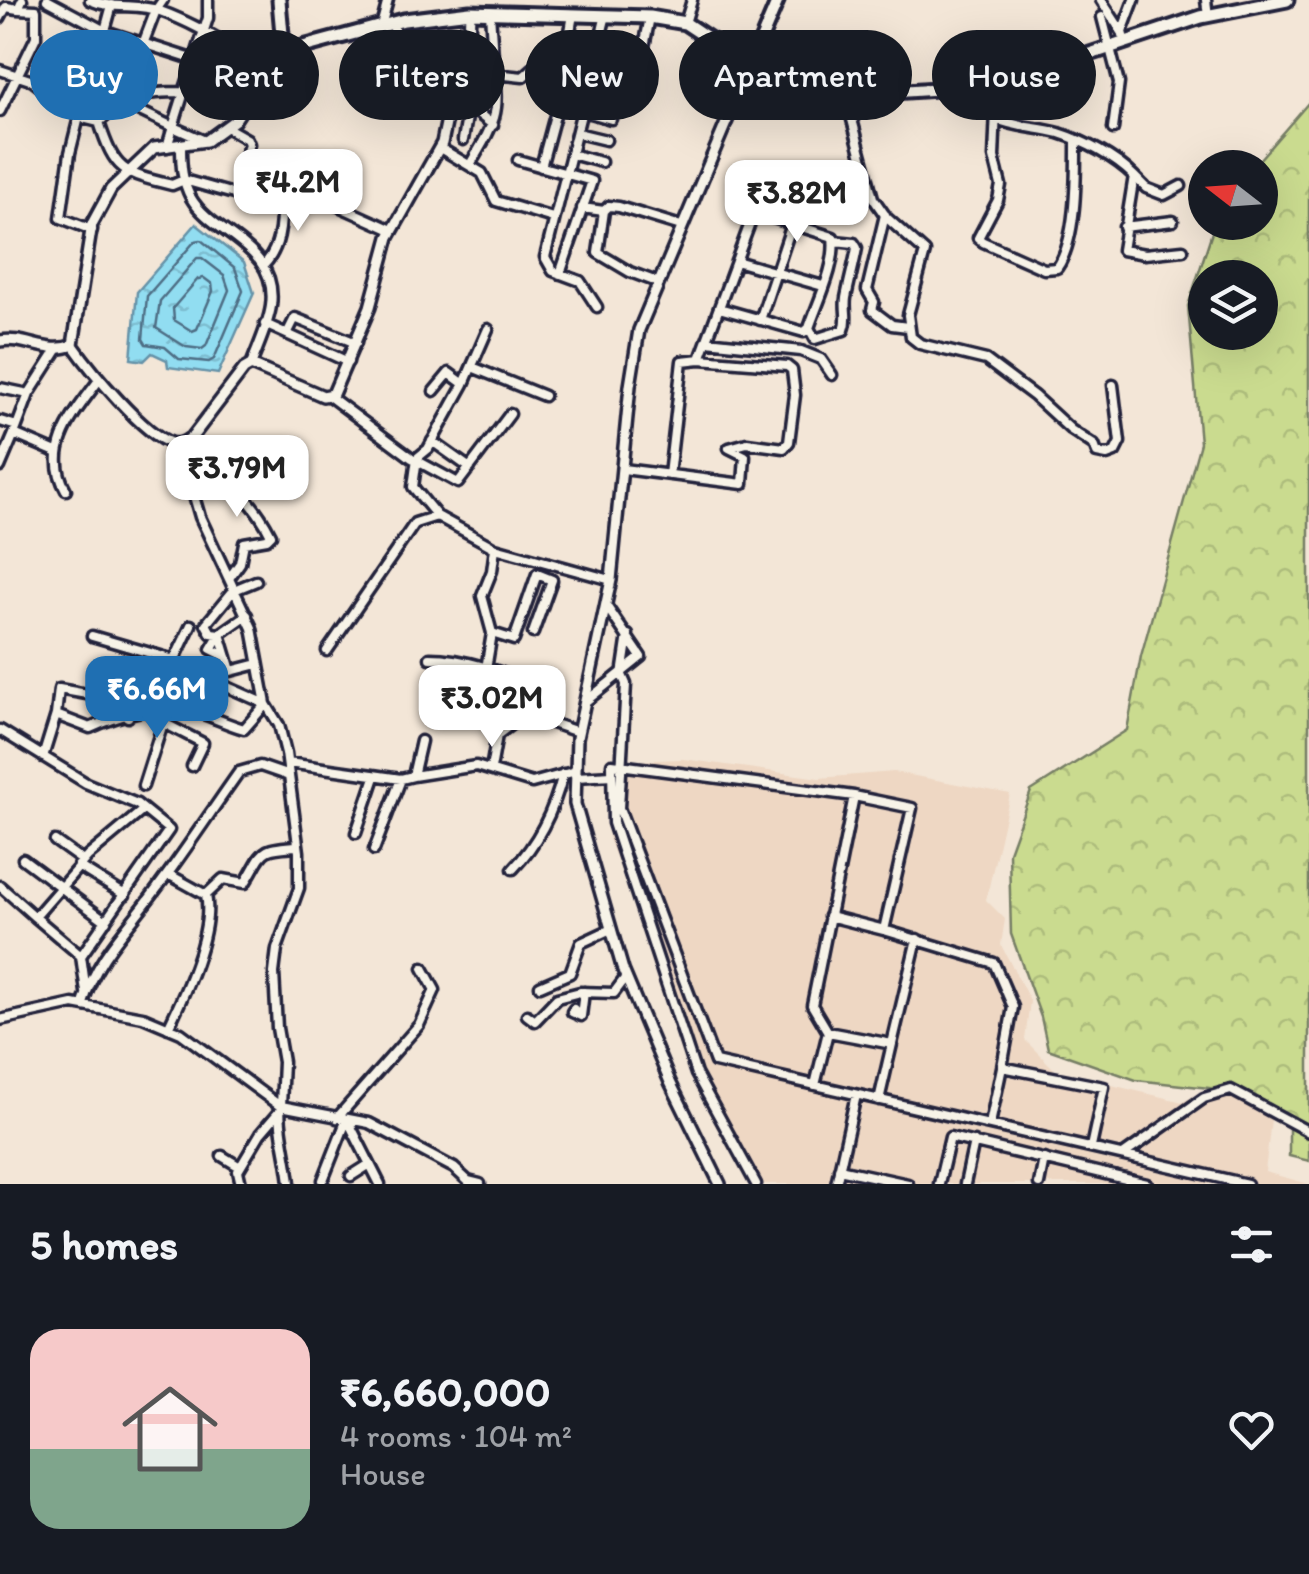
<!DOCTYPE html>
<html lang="en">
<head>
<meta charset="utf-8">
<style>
  :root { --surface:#171b24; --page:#242831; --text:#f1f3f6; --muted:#9ea1a6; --line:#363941; --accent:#1f6fb2 }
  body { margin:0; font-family:Itim,sans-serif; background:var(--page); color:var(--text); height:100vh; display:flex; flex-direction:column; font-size:38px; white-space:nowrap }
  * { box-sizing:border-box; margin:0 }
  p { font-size:32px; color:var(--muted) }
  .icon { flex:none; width:55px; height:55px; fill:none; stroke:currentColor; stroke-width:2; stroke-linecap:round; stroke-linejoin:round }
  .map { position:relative; height:1184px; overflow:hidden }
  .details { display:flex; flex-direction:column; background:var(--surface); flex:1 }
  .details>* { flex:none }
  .guide { position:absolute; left:30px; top:30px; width:1250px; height:90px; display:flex; gap:20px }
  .needle { width:65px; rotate:287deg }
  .controls { position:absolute; left:1188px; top:150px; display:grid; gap:20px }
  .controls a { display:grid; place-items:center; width:90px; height:90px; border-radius:50%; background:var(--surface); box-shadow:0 10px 40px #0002; font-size:50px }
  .price { position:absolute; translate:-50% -85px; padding:0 22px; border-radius:20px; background:#fff; color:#222; font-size:32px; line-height:65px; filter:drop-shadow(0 2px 5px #0008) }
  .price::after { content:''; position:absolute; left:50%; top:60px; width:30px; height:22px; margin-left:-15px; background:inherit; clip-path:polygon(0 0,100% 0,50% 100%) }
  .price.current { background:var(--accent); color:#fff }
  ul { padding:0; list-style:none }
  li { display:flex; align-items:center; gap:30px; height:250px; padding:0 30px }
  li+li { border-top:2px solid var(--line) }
  li span { display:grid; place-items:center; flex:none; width:280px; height:200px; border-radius:30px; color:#555 }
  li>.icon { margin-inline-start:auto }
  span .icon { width:120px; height:120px; fill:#fffc; stroke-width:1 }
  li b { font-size:42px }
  h2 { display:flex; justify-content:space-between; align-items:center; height:120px; padding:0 30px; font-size:42px }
  .chip { padding:0 35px; border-radius:45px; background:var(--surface); box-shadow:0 10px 40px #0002; font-size:35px; line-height:90px }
  .chip.current { background:var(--accent); color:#fff }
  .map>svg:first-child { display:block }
  .built { fill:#eed7c3 }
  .forest { fill:url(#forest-crowns); stroke:#767e65; stroke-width:2.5; fill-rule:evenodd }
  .water { fill:url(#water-ripples); stroke:#6592a8; stroke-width:2.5 }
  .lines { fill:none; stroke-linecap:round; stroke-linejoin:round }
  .shore { stroke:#4e6d84; stroke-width:2.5 }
  .minor-casing { stroke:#22223b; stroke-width:15 }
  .tertiary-casing { stroke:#22223b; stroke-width:16 }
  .secondary-casing { stroke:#22223b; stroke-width:18 }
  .primary-casing { stroke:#22223b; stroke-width:19 }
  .minor { stroke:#f7f3e8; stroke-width:8 }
  .tertiary { stroke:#f7f3e8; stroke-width:9 }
  .secondary { stroke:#f7f3e8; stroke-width:10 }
  .primary { stroke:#f7f3e8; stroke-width:11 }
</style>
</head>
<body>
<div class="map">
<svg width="1309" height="1184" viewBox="0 0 1309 1184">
  <defs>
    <pattern id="forest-crowns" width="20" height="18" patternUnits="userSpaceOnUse" patternTransform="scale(2.5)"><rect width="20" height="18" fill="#cadb8f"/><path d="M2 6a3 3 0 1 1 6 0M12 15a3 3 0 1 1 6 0" fill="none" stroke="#adbc7c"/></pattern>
    <pattern id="water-ripples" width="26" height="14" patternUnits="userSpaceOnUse" patternTransform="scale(2.5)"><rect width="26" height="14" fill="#91ddf1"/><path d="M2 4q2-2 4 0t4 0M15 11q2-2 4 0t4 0" fill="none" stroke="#7dbdd0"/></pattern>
  </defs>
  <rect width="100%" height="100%" fill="#f3e6d7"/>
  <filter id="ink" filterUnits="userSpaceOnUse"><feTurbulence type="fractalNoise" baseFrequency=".01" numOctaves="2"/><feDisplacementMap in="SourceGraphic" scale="20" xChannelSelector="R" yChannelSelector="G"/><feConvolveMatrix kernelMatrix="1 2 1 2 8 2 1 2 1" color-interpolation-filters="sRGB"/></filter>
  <g filter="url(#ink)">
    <!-- built -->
    <path class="built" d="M683 759 819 778 894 772 1010 794 986 900 1005 919 1001 945 1030 1001 1025 1040 1057 1072 1183 1102 1204 1090 1233 1088 1272 1111 1265 1172 1309 1184H754L696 1065 609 839 606 762Z"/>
    <!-- forest -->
    <path class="forest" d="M1309 102V1161L1289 1156V1119L1209 1088 1136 1080 1048 1049 1041 1017 1011 934 1009 852 1031 791 1127 730 1141 656 1200 443 1188 306 1215 223 1260 222V168L1253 167ZM1205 278H1260V332H1205Z"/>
    <!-- water -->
    <path class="water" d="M196 224 244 262 254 293 218 374 168 367 167 360 152 353 144 361 131 359 137 292Z"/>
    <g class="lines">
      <!-- shore -->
      <path class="shore" d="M201 240 235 268 243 291 214 359 209 362 179 359 165 347 146 344 143 339 147 296 195 241Z
        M197 258H202L224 275 229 290 206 346 202 349 186 347 156 328 160 301Z
        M204 278 212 284 213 291 197 329 192 331 174 320 173 308 198 279Z"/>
      <!-- minor casing -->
      <g class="minor-casing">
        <path id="minor" d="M47 0 105 31 195 60
          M90 0C112 10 137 3 160 11 199 25 232 48 268 67
          M163 0 156 10 121 102 173 127 167 147
          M1101 0 1122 32
          M1206 0 1208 16
          M573 14 558 104 611 119
          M1102 17 1119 83 1113 129
          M0 18 6 7 18 9 22 0
          M393 22 398 56
          M685 23 692 0
          M381 26 388 0
          M1125 43 1122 32 1134 0
          M0 70 33 81 79 117 70 153 61 218 92 230
          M466 72 494 71 490 13
          M495 74 523 77 540 62 566 60
          M592 78 611 82
          M463 79 470 100 463 140
          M997 85 994 157 1001 185 998 200 978 238 983 242 1044 269 1057 268C1077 240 1076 175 1076 141
          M636 87 650 17
          M832 96 850 112 873 198 887 218 925 252 908 315 911 337 920 344 986 360 1034 396 1071 430 1094 445 1097 453 1107 455 1115 452 1120 442 1113 385
          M470 100 479 114 493 125
          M69 109 103 38 112 5
          M0 111 36 37V10L18 9
          M79 117 99 122C130 94 144 92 184 92L208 18V0
          M997 119C1018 128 1038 127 1059 133 1084 141 1115 157 1134 176L1122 250 1145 254 1183 250
          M99 122C115 171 122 173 172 185L184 180 269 204 277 187 334 204 392 230
          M226 127 247 139 249 144 245 155 266 167 315 168 338 175 334 204
          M577 133 606 140
          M205 141 173 127 184 92C211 89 236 81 254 60
          M181 146C181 166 182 181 191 198 213 236 279 246 271 306 268 326 258 346 251 365
          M440 148 482 173 496 201 553 218
          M571 154 601 162
          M518 160 592 181 560 274
          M471 163C492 127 502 114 494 71
          M541 167 558 104
          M1134 176 1146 188 1164 195 1181 186
          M582 208 604 211 598 253 630 272 657 282
          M604 211 609 206 619 207 681 226
          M885 215 867 290 874 302 872 310 892 325 908 327
          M1124 227 1173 221
          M736 261 823 286
          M263 266C277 252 281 234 281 213L269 204
          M597 307 580 281 553 271 545 257 606 15
          M760 320 792 224
          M265 324 348 362
          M809 328 815 339 844 330C849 318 844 311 846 298 849 282 854 265 857 248L854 243 835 241
          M287 334 295 318 356 343
          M707 341 801 351 821 359 832 375
          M700 359 752 218 764 215 833 237C837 265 818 301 809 328L804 332 719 308
          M472 367 544 396
          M464 384 488 329
          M0 388 29 394
          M434 391 449 373 464 384 428 449 417 458 413 487 437 516 495 548 492 571 482 596 492 633 486 669
          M329 396 412 458 458 483 510 414
          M0 421 17 426 14 434 56 452
          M17 426 29 394 57 350
          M432 441 470 468
          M179 444 200 517 252 628 266 704 279 725 286 753 299 852V888L277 949 274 973 277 1028 283 1062 281 1106
          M0 467 14 434
          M623 469 743 484 745 456 729 448 747 443 784 448 789 442 795 395 792 370 787 366 700 359 682 361 669 475
          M189 474C226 469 255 503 271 535L267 539 244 543 240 563 230 577
          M66 490C42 448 75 413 99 380
          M495 548 611 580
          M247 615 220 634 231 671 258 664
          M492 633 514 640 537 574 552 580 533 633
          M628 635 622 675 626 684 619 808 715 1062 1247 1184
          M92 636 171 659C174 670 164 691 163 706
          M327 651 415 523 437 516
          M227 657 211 649 220 634 211 633 206 624 234 590 256 581
          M430 658C454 658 519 671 530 692L529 707 534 717 578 732
          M585 702 641 657 607 607
          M147 711 156 719 203 743 192 766
          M56 715 59 689 120 700 126 708 128 717
          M0 730 86 783 137 804 169 830 81 956 35 917 88 856 142 811
          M43 757 56 715 90 728C116 716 162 702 191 710 209 715 226 724 244 729L266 704 173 663 191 625
          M288 763 401 779 413 776 421 741
          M491 769 497 735 513 723 534 717
          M413 776 476 766 532 783 576 771
          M576 777 612 775
          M143 786 163 723
          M356 833 375 777
          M55 841 83 861
          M374 850 401 779
          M23 859 106 921
          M78 866 125 895
          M513 869C539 842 554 810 563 774
          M168 874 206 895 223 879 245 883C265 851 257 848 298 846
          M0 886 35 917
          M884 930 994 963 1013 1007 1002 1067 1104 1087 1091 1147
          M81 956 86 992
          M540 986 570 973 581 943 611 929
          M83 1004C96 957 130 926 158 887 186 850 212 810 239 772L260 766 289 776
          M574 1009 572 1012 581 1016 584 992
          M527 1015 535 1021 557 998 580 992 614 993 626 977
          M0 1020 73 1004 143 1017 181 1033 280 1106
          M168 1028C184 995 214 931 206 895
          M828 1032 892 1044 917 939
          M815 1085 828 1032 812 1005 854 796
          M879 1100 892 1044
          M337 1118 419 1025 435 990 423 968
          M347 1119 380 1184
          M990 1124 1002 1067
          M1123 1155 1204 1098 1231 1090 1309 1132
          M222 1156 240 1167
          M839 1169 908 1184
          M351 1176 370 1164
          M323 1180 347 1119
          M241 1184 238 1171 260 1134 278 1113
          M290 1184C289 1164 277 1121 281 1106L369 1123 454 1168 468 1181 480 1184
          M756 1184 696 1074 613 823 612 764 854 796 912 808 884 930 829 916
          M836 1184 856 1095
          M939 1184 950 1137 1147 1184
          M965 1184 974 1142
          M1039 1184 1044 1159"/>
      </g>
      <!-- tertiary casing -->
      <g class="tertiary-casing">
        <path id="tertiary" d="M283 46 235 120 206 141 154 148 111 189 92 224 73 345C90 369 144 435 171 443 180 446 186 441 193 436L244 369 251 365 323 396 333 394 370 307 389 237 442 143 451 99 468 68 470 12
          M0 341C25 336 49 356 73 345
          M720 1184 670 1082 623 970 575 804 577 738 611 580 630 386 639 330 750 66"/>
      </g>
      <!-- secondary casing -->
      <g class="secondary-casing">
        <path id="secondary" d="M750 66 778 0"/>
      </g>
      <!-- primary casing -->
      <g class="primary-casing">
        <path id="primary" d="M279 0 283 46 292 50 404 20 470 12 650 17 685 23 750 66 832 96 997 85 1201 17 1287 0"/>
      </g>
      <!-- minor -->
      <use href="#minor" class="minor"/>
      <!-- tertiary -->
      <use href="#tertiary" class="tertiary"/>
      <!-- secondary -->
      <use href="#secondary" class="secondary"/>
      <!-- primary -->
      <use href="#primary" class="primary"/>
    </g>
  </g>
</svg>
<div class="controls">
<a><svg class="needle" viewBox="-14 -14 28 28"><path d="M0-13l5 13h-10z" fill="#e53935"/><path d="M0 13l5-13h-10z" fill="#9ea1a6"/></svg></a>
<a><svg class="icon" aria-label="layers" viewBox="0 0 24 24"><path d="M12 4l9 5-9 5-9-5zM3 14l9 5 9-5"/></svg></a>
</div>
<b class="price" style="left:298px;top:234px">₹4.2M</b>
<b class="price" style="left:797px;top:245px">₹3.82M</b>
<b class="price" style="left:237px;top:520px">₹3.79M</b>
<b class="price current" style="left:157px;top:741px">₹6.66M</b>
<b class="price" style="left:492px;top:750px">₹3.02M</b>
<div class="guide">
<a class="chip current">Buy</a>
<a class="chip">Rent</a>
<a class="chip">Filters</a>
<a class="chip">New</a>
<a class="chip">Apartment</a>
<a class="chip">House</a>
</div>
</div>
<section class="details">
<h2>5 homes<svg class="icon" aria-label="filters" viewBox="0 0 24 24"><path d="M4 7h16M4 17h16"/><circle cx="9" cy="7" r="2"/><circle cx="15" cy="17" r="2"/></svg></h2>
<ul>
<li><span style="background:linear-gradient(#f6c9c9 60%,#7fa58c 0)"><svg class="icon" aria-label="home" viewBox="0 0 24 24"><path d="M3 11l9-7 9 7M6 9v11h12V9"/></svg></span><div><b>₹6,660,000</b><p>4 rooms · 104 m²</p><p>House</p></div><svg class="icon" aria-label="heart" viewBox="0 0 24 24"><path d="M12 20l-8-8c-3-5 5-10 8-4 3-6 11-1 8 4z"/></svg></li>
</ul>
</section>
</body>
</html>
